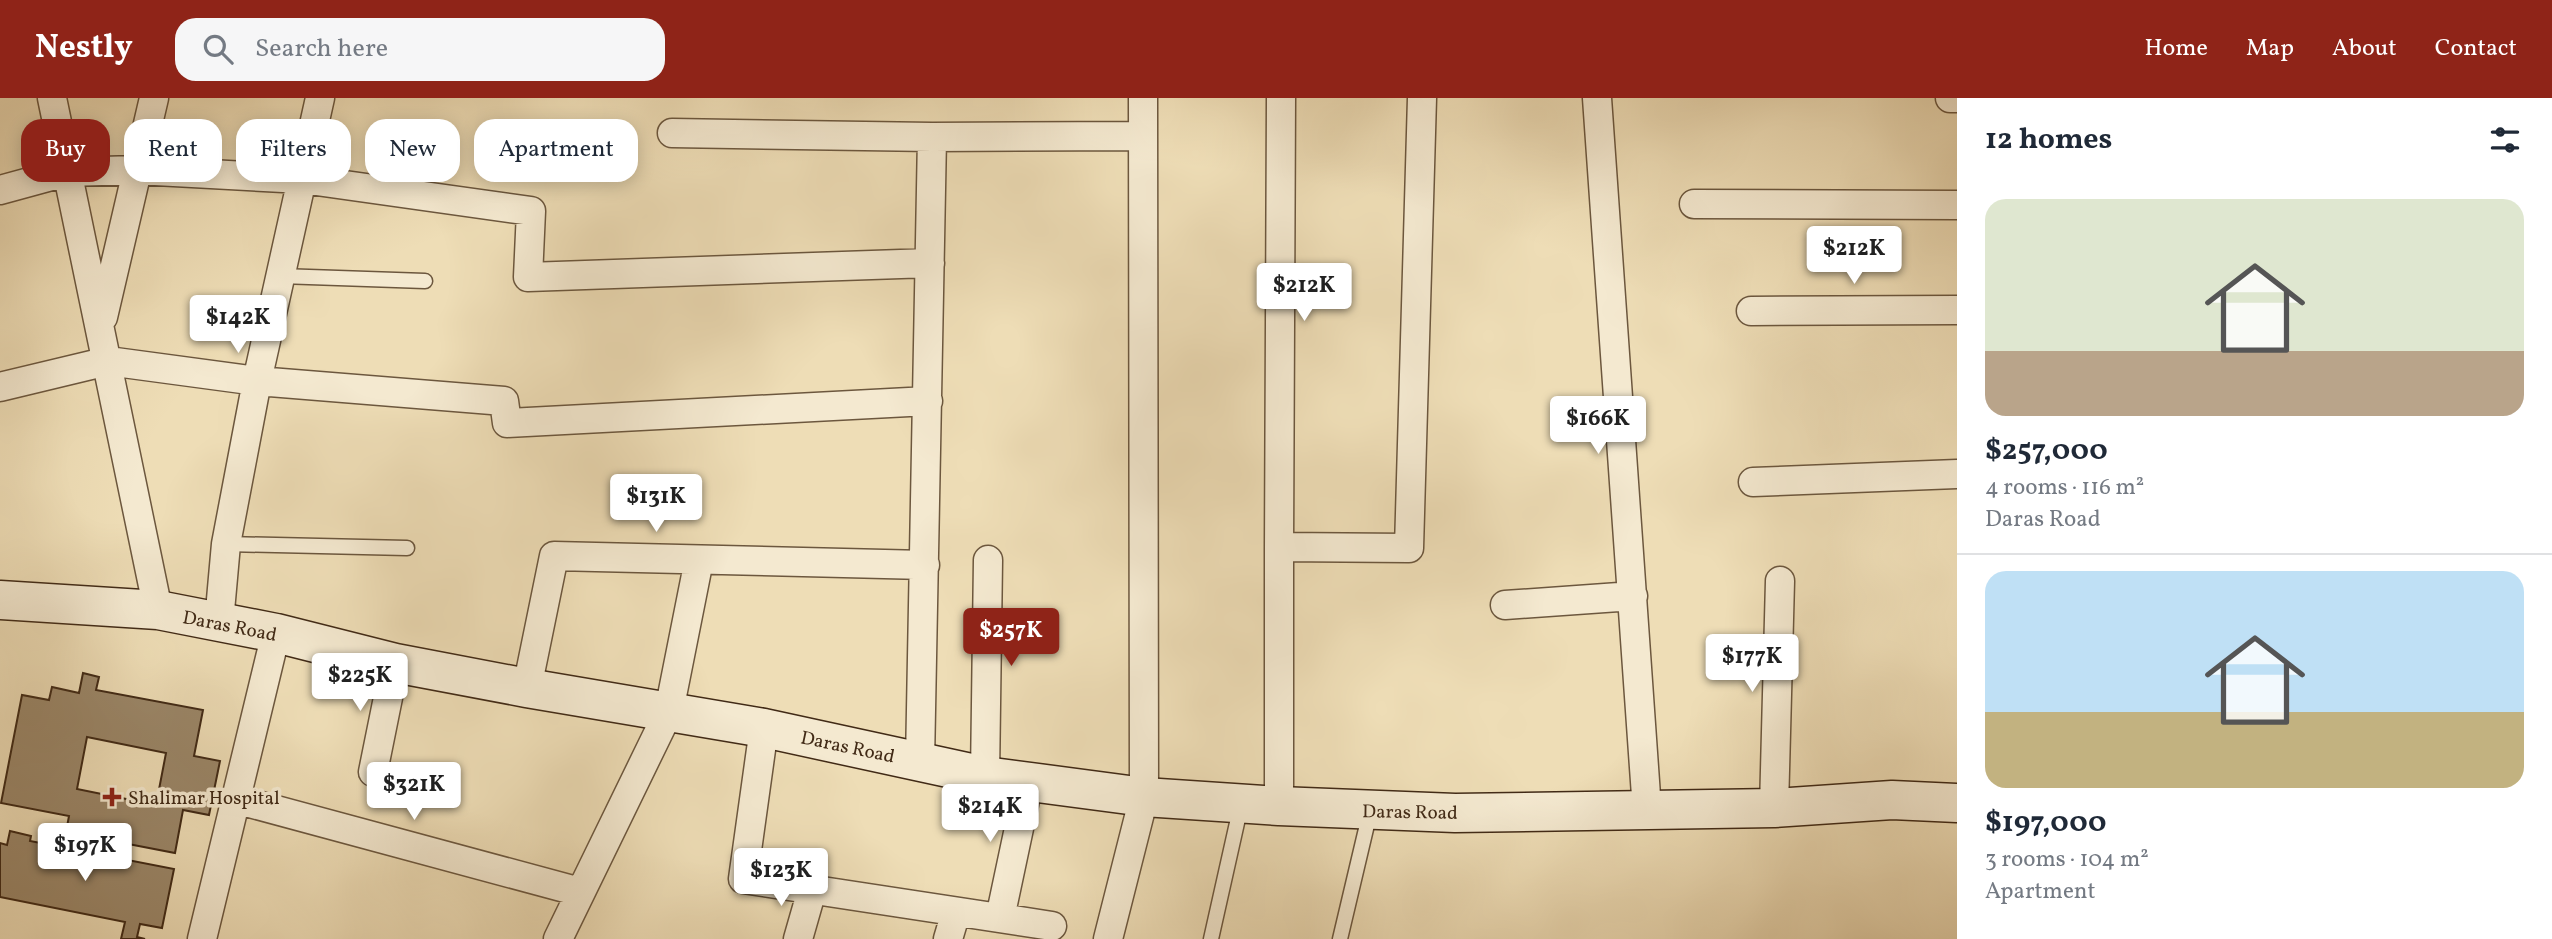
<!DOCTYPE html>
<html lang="en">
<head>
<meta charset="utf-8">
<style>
  :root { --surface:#fff; --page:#f6f6f7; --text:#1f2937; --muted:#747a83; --line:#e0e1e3; --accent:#8f2418 }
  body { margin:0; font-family:Vollkorn,serif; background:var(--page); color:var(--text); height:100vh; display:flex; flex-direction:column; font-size:26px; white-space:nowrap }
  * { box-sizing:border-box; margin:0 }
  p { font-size:23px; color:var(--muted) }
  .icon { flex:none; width:38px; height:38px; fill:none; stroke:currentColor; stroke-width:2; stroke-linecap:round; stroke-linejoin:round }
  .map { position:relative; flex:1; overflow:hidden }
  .drawer { display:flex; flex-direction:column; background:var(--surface); width:595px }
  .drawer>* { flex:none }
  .banner { position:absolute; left:21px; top:21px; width:665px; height:63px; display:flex; gap:14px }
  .price { position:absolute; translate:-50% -60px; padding:0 16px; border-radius:7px; background:#fff; color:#222; font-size:23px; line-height:46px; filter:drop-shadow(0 2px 4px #0008) }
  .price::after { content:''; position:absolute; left:50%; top:42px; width:21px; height:16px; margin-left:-10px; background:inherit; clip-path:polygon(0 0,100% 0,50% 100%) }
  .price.on { background:var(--accent); color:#fff }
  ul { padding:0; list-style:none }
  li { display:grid; align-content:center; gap:14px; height:371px; padding:0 28px }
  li+li { border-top:2px solid var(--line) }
  li span { display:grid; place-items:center; height:217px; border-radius:21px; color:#555 }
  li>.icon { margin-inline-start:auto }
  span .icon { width:126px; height:126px; fill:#fffc; stroke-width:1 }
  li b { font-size:30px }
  h2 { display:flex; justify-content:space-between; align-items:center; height:84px; padding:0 28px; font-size:30px }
  .chip { padding:0 24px; border-radius:21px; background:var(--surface); box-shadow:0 4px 18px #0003; font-size:24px; line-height:63px }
  .chip.on { background:var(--accent); color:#fff }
  header { display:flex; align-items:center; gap:42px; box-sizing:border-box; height:98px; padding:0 35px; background:var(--accent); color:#fff }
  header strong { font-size:33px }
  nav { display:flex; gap:38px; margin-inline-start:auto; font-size:24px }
  .search { width:490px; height:63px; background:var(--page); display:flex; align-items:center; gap:18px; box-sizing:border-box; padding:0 24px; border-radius:21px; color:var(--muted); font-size:26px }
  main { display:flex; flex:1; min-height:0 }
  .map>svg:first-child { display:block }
  .building { fill:#9b8769; stroke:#412a16; stroke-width:2; fill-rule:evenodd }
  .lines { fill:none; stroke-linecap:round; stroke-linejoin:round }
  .lane-casing { stroke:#6c573e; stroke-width:17 }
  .street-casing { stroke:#6c573e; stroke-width:31 }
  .secondary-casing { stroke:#412a16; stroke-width:41 }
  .lane { stroke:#f4e9d0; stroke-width:14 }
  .street { stroke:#f4e9d0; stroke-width:28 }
  .secondary { stroke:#f4e9d0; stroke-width:38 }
  .poi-dot { fill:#8f2418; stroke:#f4e9d0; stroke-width:2.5 }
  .labels { text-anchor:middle; stroke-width:7; stroke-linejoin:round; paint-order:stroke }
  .street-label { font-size:19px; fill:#412a16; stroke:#f4e9d0 }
  .poi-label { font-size:19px; fill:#412a16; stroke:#f4e9d0; text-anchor:start }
</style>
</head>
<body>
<header>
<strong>Nestly</strong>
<div class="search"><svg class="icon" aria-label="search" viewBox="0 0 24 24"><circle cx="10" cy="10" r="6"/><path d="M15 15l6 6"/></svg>Search here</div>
<nav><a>Home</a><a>Map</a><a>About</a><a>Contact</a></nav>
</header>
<main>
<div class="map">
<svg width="1957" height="841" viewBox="0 0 1957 841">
  <rect width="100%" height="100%" fill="#eeddb6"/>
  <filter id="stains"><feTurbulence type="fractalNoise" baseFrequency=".00286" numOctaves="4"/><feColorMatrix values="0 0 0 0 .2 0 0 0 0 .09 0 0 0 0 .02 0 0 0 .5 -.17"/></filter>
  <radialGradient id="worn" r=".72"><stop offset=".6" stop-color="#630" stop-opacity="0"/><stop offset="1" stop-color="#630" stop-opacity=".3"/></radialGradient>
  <!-- building -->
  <path class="building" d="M83 575 99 579 96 592 203 612 194 658 220 663 209 717 183 712 175 755 66 734 69 718 1 705 22 597 49 602 52 589 79 595ZM87 639 166 655 156 707 77 691Z
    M10 733 31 738 30 743 174 771 162 830 140 826 137 839 145 841H121L125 824 0 799V745L7 747Z"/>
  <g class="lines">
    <!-- lane casing -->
    <g class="lane-casing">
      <path id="lane" d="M280 178 425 183
        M226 446 407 450
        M1211 841 1241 707
        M1340 841 1370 714"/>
    </g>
    <!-- street casing -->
    <g class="street-casing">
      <path id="street" d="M52 0 158 512
        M1597 0 1647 712
        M1950 0H1957
        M672 35 932 39 1143 38
        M0 92 66 74 137 72 302 81 531 113 528 179 930 165
        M1694 106 1957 107
        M1751 213 1957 212
        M103 219 154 0
        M0 289 108 263 257 283 504 303 507 325 928 303
        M1753 384 1957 376
        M1279 449 1281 0
        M1505 507 1633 498
        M219 524 226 446 257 283 320 0
        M527 590 554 458 925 467
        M764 630 743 781 1052 828
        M920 664 932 39
        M373 674 395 565
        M985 678 988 462
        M235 701 580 794
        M1279 708V449L1409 450 1422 0
        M1774 710 1780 483
        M1000 820 1029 683
        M202 841 276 535
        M558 841 669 613 699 462
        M798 841 812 792
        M948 841 956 814
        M1108 841 1144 699 1143 0"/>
    </g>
    <!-- secondary casing -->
    <g class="secondary-casing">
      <path id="secondary" d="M0 502 158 512 276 535 395 565 527 590 764 630 985 678 1144 699 1279 708 1455 715 1774 710 1892 702 1957 705"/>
    </g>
    <!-- lane -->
    <use href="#lane" class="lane"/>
    <!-- street -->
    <use href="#street" class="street"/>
    <!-- secondary -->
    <use href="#secondary" class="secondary"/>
  </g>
  <!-- markers -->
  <path class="poi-dot" d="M108.5 688.5h7v7h7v7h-7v7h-7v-7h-7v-7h7z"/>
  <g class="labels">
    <!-- street labels -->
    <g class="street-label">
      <text transform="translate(230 527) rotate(11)" y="7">Daras Road</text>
      <text transform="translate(848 648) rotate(12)" y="7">Daras Road</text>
      <text transform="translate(1410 713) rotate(1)" y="7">Daras Road</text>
    </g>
    <!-- poi labels -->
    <g class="poi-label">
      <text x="128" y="706">Shalimar Hospital</text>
    </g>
  </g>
  <rect width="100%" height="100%" filter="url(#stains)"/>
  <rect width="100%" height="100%" fill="url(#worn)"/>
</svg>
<b class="price" style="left:1854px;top:188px">$212K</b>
<b class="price" style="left:1304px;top:225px">$212K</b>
<b class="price" style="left:238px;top:257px">$142K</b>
<b class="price" style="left:1598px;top:358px">$166K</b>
<b class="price" style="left:656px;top:436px">$131K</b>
<b class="price on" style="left:1011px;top:570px">$257K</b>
<b class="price" style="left:1752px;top:596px">$177K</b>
<b class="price" style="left:360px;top:615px">$225K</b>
<b class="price" style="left:414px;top:724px">$321K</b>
<b class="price" style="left:990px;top:746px">$214K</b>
<b class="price" style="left:85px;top:785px">$197K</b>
<b class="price" style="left:781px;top:810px">$123K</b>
<div class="banner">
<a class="chip on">Buy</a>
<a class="chip">Rent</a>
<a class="chip">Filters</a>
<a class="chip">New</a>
<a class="chip">Apartment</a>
</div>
</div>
<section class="drawer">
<h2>12 homes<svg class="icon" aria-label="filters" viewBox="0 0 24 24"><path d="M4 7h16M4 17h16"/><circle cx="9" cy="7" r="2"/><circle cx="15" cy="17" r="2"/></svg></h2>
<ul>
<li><span style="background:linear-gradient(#dfe7d0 70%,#b9a48a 0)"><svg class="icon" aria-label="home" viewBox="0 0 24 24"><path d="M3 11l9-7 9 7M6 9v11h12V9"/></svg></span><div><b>$257,000</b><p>4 rooms · 116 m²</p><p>Daras Road</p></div></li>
<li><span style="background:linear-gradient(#bfe0f5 65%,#c2b280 0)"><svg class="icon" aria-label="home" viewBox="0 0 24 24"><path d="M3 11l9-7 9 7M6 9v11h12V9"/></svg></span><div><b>$197,000</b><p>3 rooms · 104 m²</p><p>Apartment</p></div></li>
</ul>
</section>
</main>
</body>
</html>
